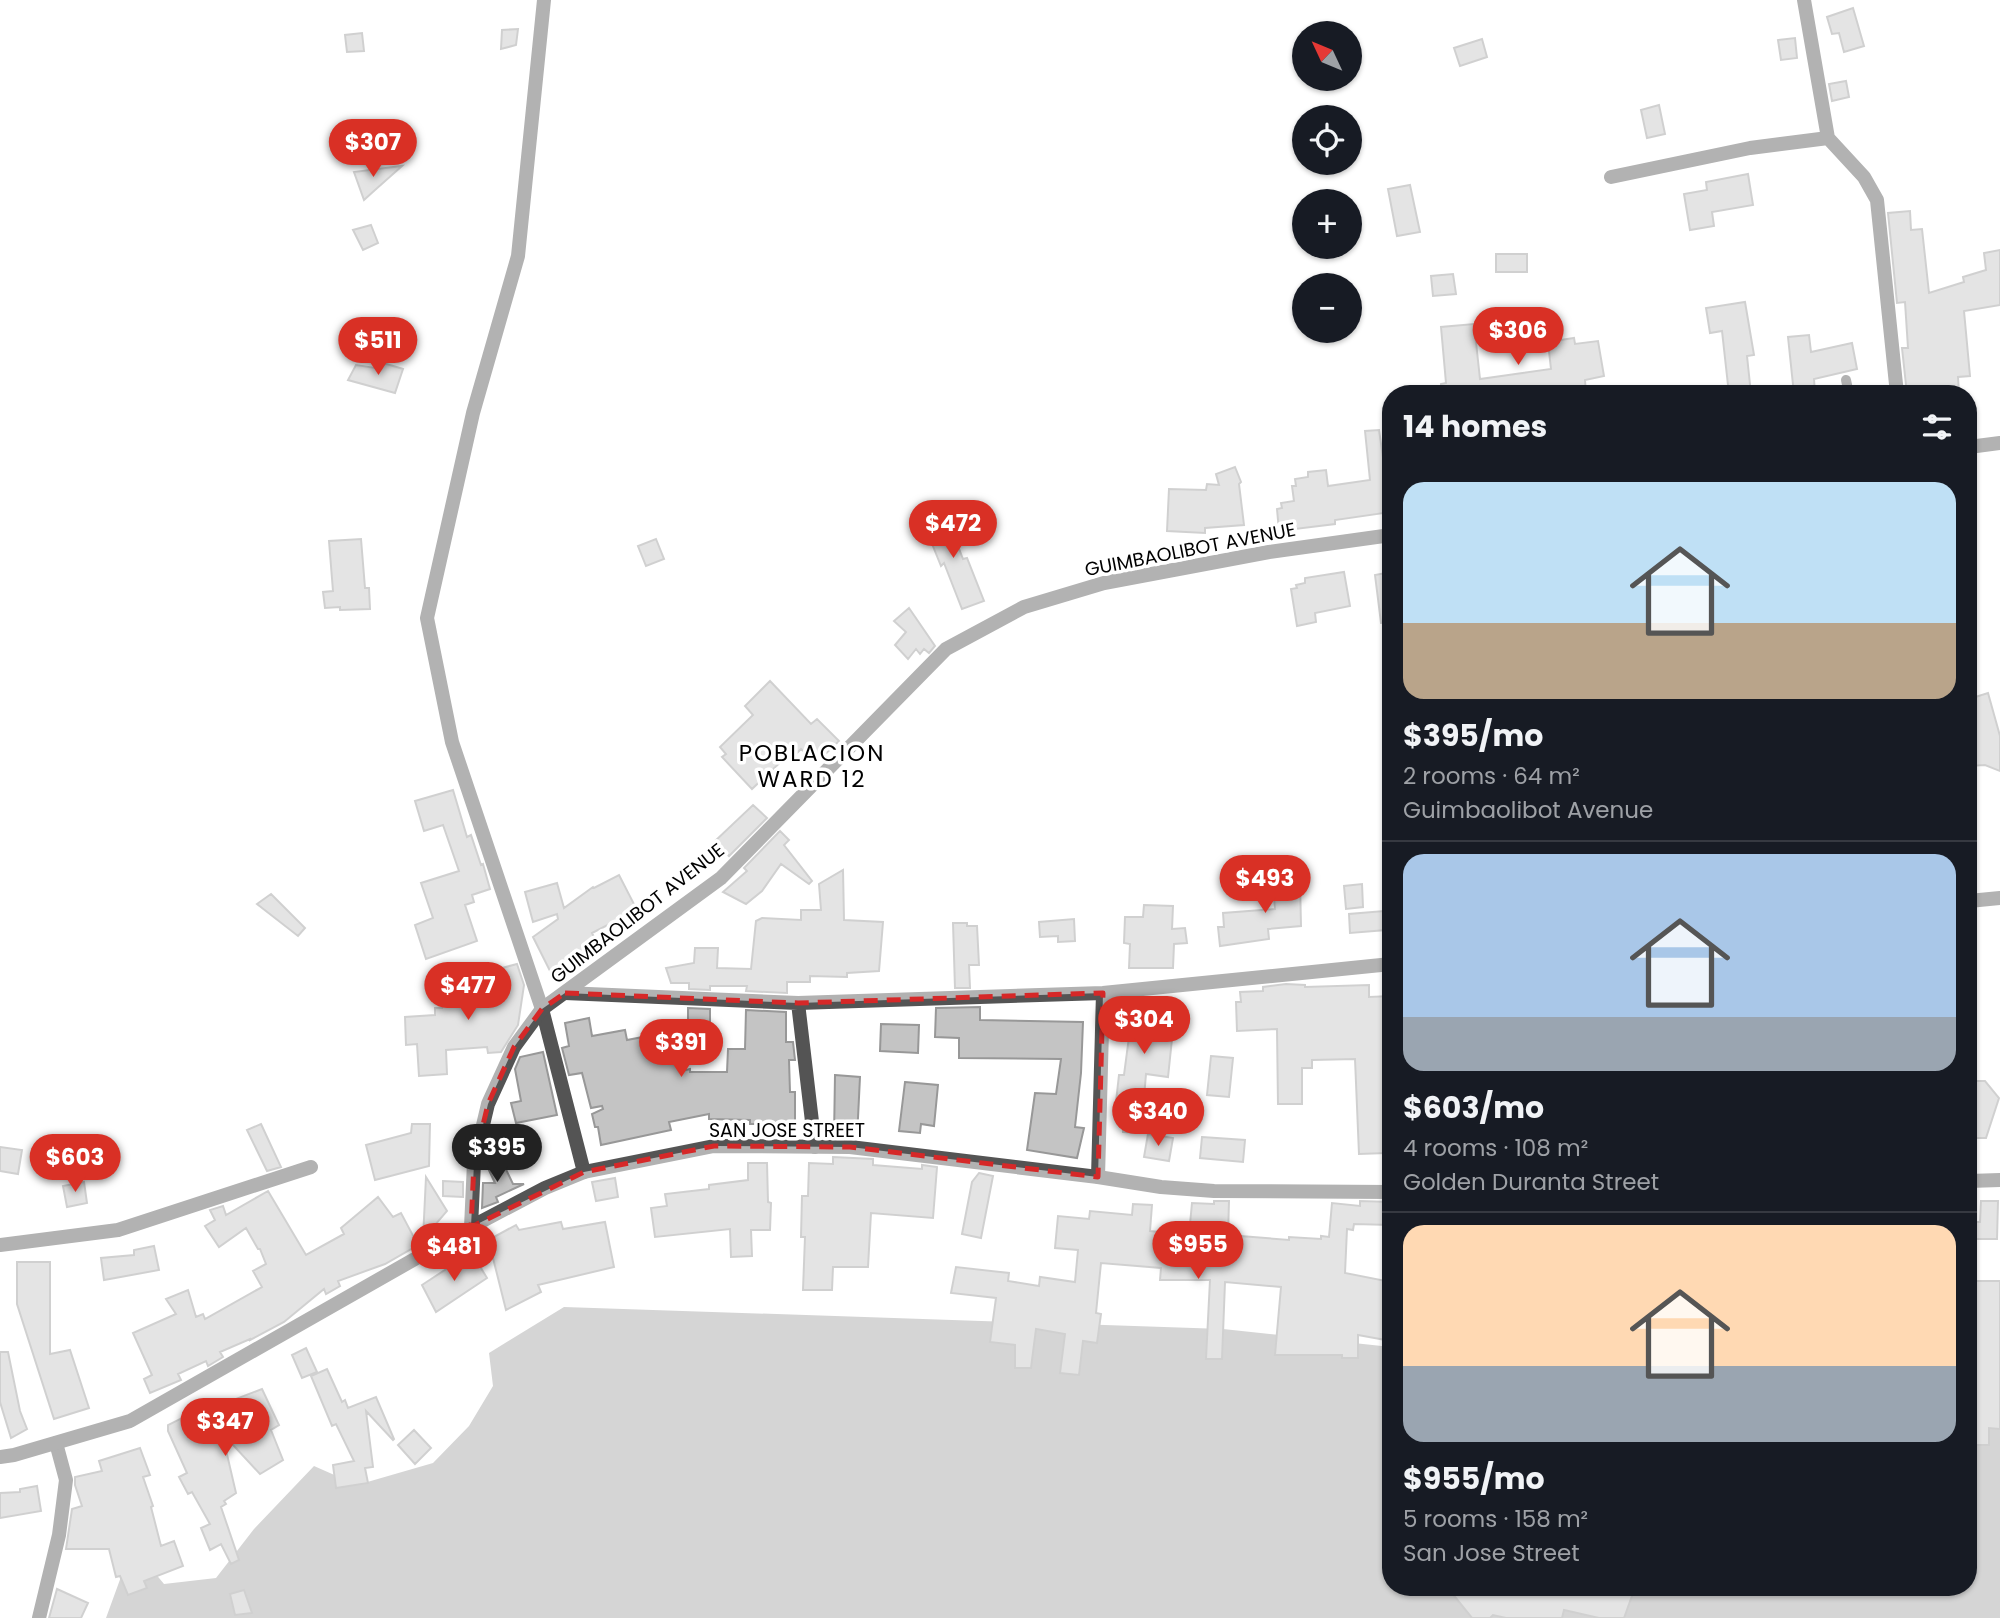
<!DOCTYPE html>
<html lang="en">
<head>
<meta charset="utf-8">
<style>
  :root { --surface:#171b24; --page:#242831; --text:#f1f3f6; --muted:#9ea1a6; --line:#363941; --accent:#d93025 }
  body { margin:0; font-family:Poppins,sans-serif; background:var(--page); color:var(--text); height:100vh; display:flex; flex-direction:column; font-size:26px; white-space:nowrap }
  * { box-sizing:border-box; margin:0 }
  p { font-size:23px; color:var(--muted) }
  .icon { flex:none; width:38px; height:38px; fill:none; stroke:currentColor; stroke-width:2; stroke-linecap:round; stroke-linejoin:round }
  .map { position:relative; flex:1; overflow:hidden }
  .sheet { position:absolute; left:1382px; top:385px; width:595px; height:1211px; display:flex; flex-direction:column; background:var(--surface); border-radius:28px; box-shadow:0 2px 5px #0004 }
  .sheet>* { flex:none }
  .needle { width:46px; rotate:314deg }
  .tools { position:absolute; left:1292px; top:21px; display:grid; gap:14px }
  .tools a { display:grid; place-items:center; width:70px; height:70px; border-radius:50%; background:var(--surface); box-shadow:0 2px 5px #0004; font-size:35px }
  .price { position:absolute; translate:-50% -60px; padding:0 16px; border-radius:24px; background:var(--accent); color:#fff; font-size:23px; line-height:46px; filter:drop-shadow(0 2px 4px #0008) }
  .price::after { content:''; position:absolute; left:50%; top:42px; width:21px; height:16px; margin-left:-10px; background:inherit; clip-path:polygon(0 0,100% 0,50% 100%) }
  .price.selected { background:#222; color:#fff }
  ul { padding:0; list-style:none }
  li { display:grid; align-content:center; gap:14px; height:371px; padding:0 21px }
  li+li { border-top:2px solid var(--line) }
  li span { display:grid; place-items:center; height:217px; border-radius:21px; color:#555 }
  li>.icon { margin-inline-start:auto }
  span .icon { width:126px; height:126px; fill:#fffc; stroke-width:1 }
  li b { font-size:30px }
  h2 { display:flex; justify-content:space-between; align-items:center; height:84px; padding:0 21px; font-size:30px }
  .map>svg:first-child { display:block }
  .water { fill:#a2a2a2 }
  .building { fill:#c4c4c4; stroke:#989898; stroke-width:2 }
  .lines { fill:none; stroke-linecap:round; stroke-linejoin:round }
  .service { stroke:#545454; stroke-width:10 }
  .minor { stroke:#545454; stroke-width:14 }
  .tertiary { stroke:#545454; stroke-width:14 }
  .marked { fill:none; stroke:#d62828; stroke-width:5; stroke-dasharray:14 9; stroke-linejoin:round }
  .labels { text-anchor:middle; stroke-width:7; stroke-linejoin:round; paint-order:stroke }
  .street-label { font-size:19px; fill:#000; stroke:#fff }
  .quarter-label { font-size:23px; letter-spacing:2px; fill:#000; stroke:#fff }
</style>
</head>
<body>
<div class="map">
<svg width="2000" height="1618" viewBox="0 0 2000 1618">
  <rect width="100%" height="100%" fill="#fff"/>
  <!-- water -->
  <path class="water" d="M564 1307 1223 1329 1391 1347V1587H1969V1373L2000 1365V1618H106L122 1574 145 1561 164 1584 216 1578 254 1529 314 1466 357 1485 433 1463 469 1426 493 1386 489 1353Z"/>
  <!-- building -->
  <path class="building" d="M1853 8 1864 46 1844 52 1839 33 1832 34 1827 17Z
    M518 29 516 45 501 49 502 30Z
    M362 33 364 51 347 52 345 35Z
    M1795 38 1797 58 1781 60 1778 40Z
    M1482 39 1487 57 1460 66 1454 48Z
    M1846 81 1849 97 1832 101 1829 84Z
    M1659 105 1665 134 1647 138 1641 110Z
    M402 166 375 190 364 200 354 172Z
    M1748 174 1753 205 1712 212 1714 226 1690 230 1684 194 1707 190 1706 182Z
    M1410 185 1420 232 1397 236 1388 189Z
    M1910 211 1911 230 1922 229 1929 293 1964 282 1963 277 1986 270 1984 253 2000 250V305L1964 311 1970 376 1958 377 1959 394H1907L1902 348H1908L1905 302 1897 303 1888 213Z
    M371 225 378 243 363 250 353 230Z
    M1496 254H1527V272H1496Z
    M1453 274 1456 294 1433 296 1431 276Z
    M1745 302 1754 355 1747 356 1751 394H1729L1722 331 1710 333 1706 308Z
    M1474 324 1480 379 1551 369 1548 342 1574 338 1575 344 1598 341 1604 376 1585 380 1586 394H1556L1555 388 1504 394H1442L1441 384 1446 383 1441 327Z
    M1809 335 1811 352 1852 343 1857 369 1814 379 1815 394H1794L1788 337Z
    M383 363 403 369 395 393 348 380 356 365 381 369Z
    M1379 430 1386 478 1391 477V512L1335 520V524L1279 531 1277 509 1282 508 1281 503 1294 501 1292 486H1296L1295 479 1308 477V472L1326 470 1328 486 1370 480 1365 431Z
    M1235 467 1241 482 1239 484 1244 525 1205 528V533L1167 531 1169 489 1206 490 1207 484 1219 485 1216 474Z
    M944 510 963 559 967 558 984 601 962 609 944 563 941 566 922 519Z
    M361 539 365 588H369L370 609 340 610V607L325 608 323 592 333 591 329 541Z
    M656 539 664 559 646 566 638 546Z
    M1344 572 1350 606 1315 613 1316 622 1297 626 1291 589 1297 588 1296 585 1305 583V578Z
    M1391 572V622L1381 623 1375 575Z
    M909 608 935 646 929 653 924 649 920 654 916 649 908 659 895 645 906 632 894 621Z
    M770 681 811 724 817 719 839 741 816 763 801 749 790 760 787 756 752 789 722 757 726 754 720 747 753 715 745 706Z
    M1988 693 2000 736V771L1985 765 1969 766V699Z
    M453 790 467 837 471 835 481 865 483 864 490 889 472 895 474 902 465 905 477 941 426 959 415 925 433 918 421 883 459 871 443 825 424 831 415 801Z
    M753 805 767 818 729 856 714 842Z
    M780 831 789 840 784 845 812 881 809 884 781 864 762 891 746 904 723 892 747 871 744 868Z
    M843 870 844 920 883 922 879 971 847 973V977L810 976V982H787V993L746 991 747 986H710V990L689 989V983H671L666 968 694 963 695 948H718L717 968 751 969 756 921 762 918 801 920V910H821L819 884Z
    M1290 872 1291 883 1300 882 1301 926 1268 929 1269 939 1220 946 1218 927H1224L1223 913 1275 909 1272 874Z
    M619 875 637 910 592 933 599 948 551 973 533 937 558 919 557 914 533 922 525 892 557 883 564 908 593 887 594 888Z
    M1362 884 1363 907 1346 909 1344 886Z
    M271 894 305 928 298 936 257 904Z
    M1144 905 1173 906 1172 929 1185 928 1187 943 1174 944 1173 968H1129L1130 944 1124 943 1125 917H1143Z
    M1384 911 1386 930 1350 933 1349 914Z
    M1074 919 1075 941 1058 942V936L1040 937 1039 922Z
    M953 923H967V926H977L979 965H969L970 988H955Z
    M517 964 524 985 518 1025 501 1052 488 1053 487 1047 446 1050 447 1074 419 1076 417 1044 406 1045 405 1017 435 1015V1008H442V992L500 989 487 972Z
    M1286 984 1305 985V987L1369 985V997L1391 996V1087H1384L1386 1153 1359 1154 1355 1059 1312 1060V1068H1302V1104H1278L1277 1029 1237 1031 1236 1002H1241L1240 992 1263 991V987Z
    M1123 1001 1168 1003V1010H1176V1039H1172L1168 1077 1146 1074 1143 1109H1146L1145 1133 1123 1132 1124 1103 1116 1102 1119 1075H1124L1129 1037H1122Z
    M980 1007V1020L1083 1022 1081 1073 1075 1127 1084 1128 1077 1158 1027 1150 1035 1093 1056 1094 1061 1059 959 1058V1038L935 1037 936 1008Z
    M688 1008 710 1009V1031H688Z
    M746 1010 786 1012V1042H793L795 1060H789L790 1092H795V1124H750V1120L709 1119V1114L669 1122 671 1130 601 1145 598 1127H595L592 1114 603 1109 602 1106 591 1108 582 1073 569 1075 562 1048 569 1046 565 1023 589 1018 592 1036 625 1030 627 1040 679 1030 686 1070 690 1069V1072H727L728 1049H745Z
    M881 1024 919 1025 918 1053 880 1051Z
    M543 1052 557 1115 516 1123 511 1103 521 1101 515 1069 520 1057Z
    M1211 1056 1233 1058 1229 1097 1207 1095Z
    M835 1075 860 1077 857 1138 834 1137Z
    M1969 1081H1985L1999 1098 1986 1138H1969Z
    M905 1082 938 1085 934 1126 921 1124 920 1133 899 1131Z
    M261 1124 281 1167 267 1171 247 1130Z
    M412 1124H430L429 1166 375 1180 366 1145 411 1133Z
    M1148 1134 1173 1138 1169 1161 1144 1157Z
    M1202 1137 1245 1140 1243 1162 1200 1158Z
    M0 1147 22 1150 18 1174 0 1171Z
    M833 1157 873 1159V1165L922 1169V1165L937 1167 933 1218 871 1213 868 1267H833L832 1290H803L805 1237H801L802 1196H808L809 1163 833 1164Z
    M501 1159 513 1184H524L496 1197 498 1202 482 1208 483 1183H495L487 1166Z
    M748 1163H767L768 1202 771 1203 770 1230H751L752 1256 731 1257 730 1229 655 1237 651 1208 667 1206 665 1194 709 1189V1185L748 1180Z
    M979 1173 993 1176 981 1238 962 1234 972 1182Z
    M426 1177 447 1211 423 1239Z
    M615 1178 618 1197 596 1201 592 1182Z
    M443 1181 463 1182V1197L443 1196Z
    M84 1182 87 1203 67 1207 63 1186Z
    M268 1191 306 1255 344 1234 341 1228 378 1197 393 1217 401 1213 418 1245 385 1264 338 1281 340 1286 326 1294 324 1289 284 1322 250 1340V1339L220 1352 223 1357 208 1366 206 1361 178 1374 181 1380 150 1393 144 1379 152 1375 133 1333 176 1314 166 1299 188 1290 196 1317 203 1314 205 1319 262 1287 253 1271 266 1264 260 1249H258L246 1228 219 1247 205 1226 215 1220 210 1210 223 1206 226 1215Z
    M1214 1201H1229L1228 1235 1289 1240V1237L1321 1239V1236L1329 1237 1332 1203 1360 1206V1201L1391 1202V1225L1354 1224 1353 1230 1347 1229 1345 1273 1391 1282V1341L1358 1335V1358H1342V1355H1275L1281 1287 1225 1282 1222 1359H1206L1210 1280H1160L1161 1268 1101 1263 1096 1313 1101 1314 1097 1343 1083 1341 1079 1375 1060 1373 1065 1334 1036 1329 1031 1368H1015V1345L990 1342 996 1298 951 1293 956 1267 1009 1273 1008 1281 1039 1286 1040 1277 1075 1282 1078 1250 1055 1248 1058 1216 1089 1219 1090 1211 1132 1215 1133 1204 1152 1205 1150 1231 1189 1235 1192 1203 1214 1204Z
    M1981 1201H1998L1997 1239H1969V1222H1980Z
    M561 1222 563 1229 605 1222 614 1267 538 1285 541 1292 506 1310 490 1246 494 1244 492 1238 516 1225 519 1230Z
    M154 1246 159 1270 104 1280 101 1258 134 1255V1250Z
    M473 1255 487 1278 436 1312 422 1285 454 1264 455 1265Z
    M17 1262H50V1354L70 1350 89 1408 54 1419 17 1304Z
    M1975 1281H2000V1429L1989 1428V1445H1973V1419H1969V1404H1972V1383H1975L1974 1353H1969V1337H1973Z
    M306 1348 317 1372 302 1378 292 1355Z
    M0 1352H8L20 1411 27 1429 11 1438 0 1402Z
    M327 1369 342 1402 345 1400 348 1408 376 1397 394 1439 393 1440 366 1411 373 1467 365 1468 368 1483 336 1488 333 1465 354 1461 336 1424 332 1426 311 1376Z
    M262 1389 279 1425 271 1430 283 1460 260 1474 222 1433 236 1493 224 1501 226 1504 221 1507 239 1560 231 1564 221 1544 210 1550 201 1528 210 1524 192 1492 188 1494 179 1477 187 1473 168 1431V1425L182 1418 188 1432 220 1421 215 1407Z
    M414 1430 431 1448 415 1464 398 1445Z
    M140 1448 150 1475 143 1477 153 1506 151 1507 161 1546 174 1541 183 1566 144 1581 147 1588 128 1595 120 1576 116 1577 109 1549H66L72 1509 82 1506 75 1485V1477L102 1471 99 1461Z
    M37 1486 41 1511 0 1518V1493L20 1492V1489Z
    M1447 1587 1482 1594 1483 1587H1588L1606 1591 1607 1587H1617L1633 1593 1624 1618H1599L1564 1610 1562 1618H1506L1493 1615 1490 1618H1472Z
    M57 1589 88 1603 81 1618H49Z
    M244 1590 252 1613 235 1615 230 1594Z"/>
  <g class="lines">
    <!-- service -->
    <path class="service" d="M1846 380 1849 394"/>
    <!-- minor -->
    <path class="minor" d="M544 0 518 256 473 413 427 618 452 742 542 1009 584 1172
      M1804 0 1828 138 1864 177 1877 200 1897 394
      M1611 177 1750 148 1828 138
      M1969 901 2000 898
      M565 993 798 1003 1103 993 1391 964
      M798 1003 815 1147
      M1098 1177 1103 993
      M0 1245 118 1230 311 1167
      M39 1618 59 1535 66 1480 56 1443"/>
    <!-- tertiary -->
    <path class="tertiary" d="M1969 447 2000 443
      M1969 1181 2000 1180
      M471 1227 474 1163 488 1104 514 1047 542 1009 721 878 946 649 1024 607 1104 583 1269 552 1391 535
      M0 1457 14 1455 130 1421 471 1227 545 1188 584 1172 714 1146 850 1147 1098 1177 1161 1187 1214 1191 1391 1192"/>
  </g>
  <!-- marked area -->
  <path d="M0 0H2000V1618H0ZM565 993 798 1003 1103 993 1098 1177 850 1147 714 1146 584 1172 471 1227 474 1163 488 1104 514 1047 542 1009Z" fill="#fff" fill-opacity=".55" fill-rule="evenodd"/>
  <path class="marked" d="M565 993 798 1003 1103 993 1098 1177 850 1147 714 1146 584 1172 471 1227 474 1163 488 1104 514 1047 542 1009Z"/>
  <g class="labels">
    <!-- street labels -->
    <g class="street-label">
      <text transform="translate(1190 549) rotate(-11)" y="7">GUIMBAOLIBOT AVENUE</text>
      <text transform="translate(637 913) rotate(-38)" y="7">GUIMBAOLIBOT AVENUE</text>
      <text x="787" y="1137">SAN JOSE STREET</text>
    </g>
    <!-- quarter labels -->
    <g class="quarter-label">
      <text x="812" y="761">POBLACION<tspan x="812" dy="26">WARD 12</tspan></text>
    </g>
  </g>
</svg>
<div class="tools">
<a><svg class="needle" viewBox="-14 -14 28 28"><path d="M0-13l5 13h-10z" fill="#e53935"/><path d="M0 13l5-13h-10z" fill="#9ea1a6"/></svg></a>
<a><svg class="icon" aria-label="locate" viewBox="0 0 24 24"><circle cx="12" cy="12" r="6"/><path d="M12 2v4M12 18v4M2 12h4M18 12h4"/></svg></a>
<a>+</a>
<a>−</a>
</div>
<b class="price" style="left:373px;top:179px">$307</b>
<b class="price" style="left:1518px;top:367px">$306</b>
<b class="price" style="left:378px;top:377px">$511</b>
<b class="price" style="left:953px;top:560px">$472</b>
<b class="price" style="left:1265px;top:915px">$493</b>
<b class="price" style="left:468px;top:1022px">$477</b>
<b class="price" style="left:1144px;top:1056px">$304</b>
<b class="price" style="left:681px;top:1079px">$391</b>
<b class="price" style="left:1158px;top:1148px">$340</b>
<b class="price selected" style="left:497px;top:1184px">$395</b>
<b class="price" style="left:75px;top:1194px">$603</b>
<b class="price" style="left:1198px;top:1281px">$955</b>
<b class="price" style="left:454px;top:1283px">$481</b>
<b class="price" style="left:225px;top:1458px">$347</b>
<section class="sheet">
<h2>14 homes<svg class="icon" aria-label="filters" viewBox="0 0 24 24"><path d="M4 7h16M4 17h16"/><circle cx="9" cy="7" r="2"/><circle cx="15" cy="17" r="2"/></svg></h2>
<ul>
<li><span style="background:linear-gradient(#bfe0f5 65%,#b9a48a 0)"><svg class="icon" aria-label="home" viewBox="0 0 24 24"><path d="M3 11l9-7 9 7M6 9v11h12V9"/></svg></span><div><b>$395/mo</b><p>2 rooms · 64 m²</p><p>Guimbaolibot Avenue</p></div></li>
<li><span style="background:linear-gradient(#a9c7e8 75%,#9aa5b1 0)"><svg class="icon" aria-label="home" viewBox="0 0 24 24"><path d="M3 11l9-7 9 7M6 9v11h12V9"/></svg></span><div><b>$603/mo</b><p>4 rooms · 108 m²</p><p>Golden Duranta Street</p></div></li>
<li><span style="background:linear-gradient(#ffd9b3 65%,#9aa5b1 0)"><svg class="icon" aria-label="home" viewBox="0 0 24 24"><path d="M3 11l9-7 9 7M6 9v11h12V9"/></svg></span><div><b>$955/mo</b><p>5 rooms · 158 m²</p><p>San Jose Street</p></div></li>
</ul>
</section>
</div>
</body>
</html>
